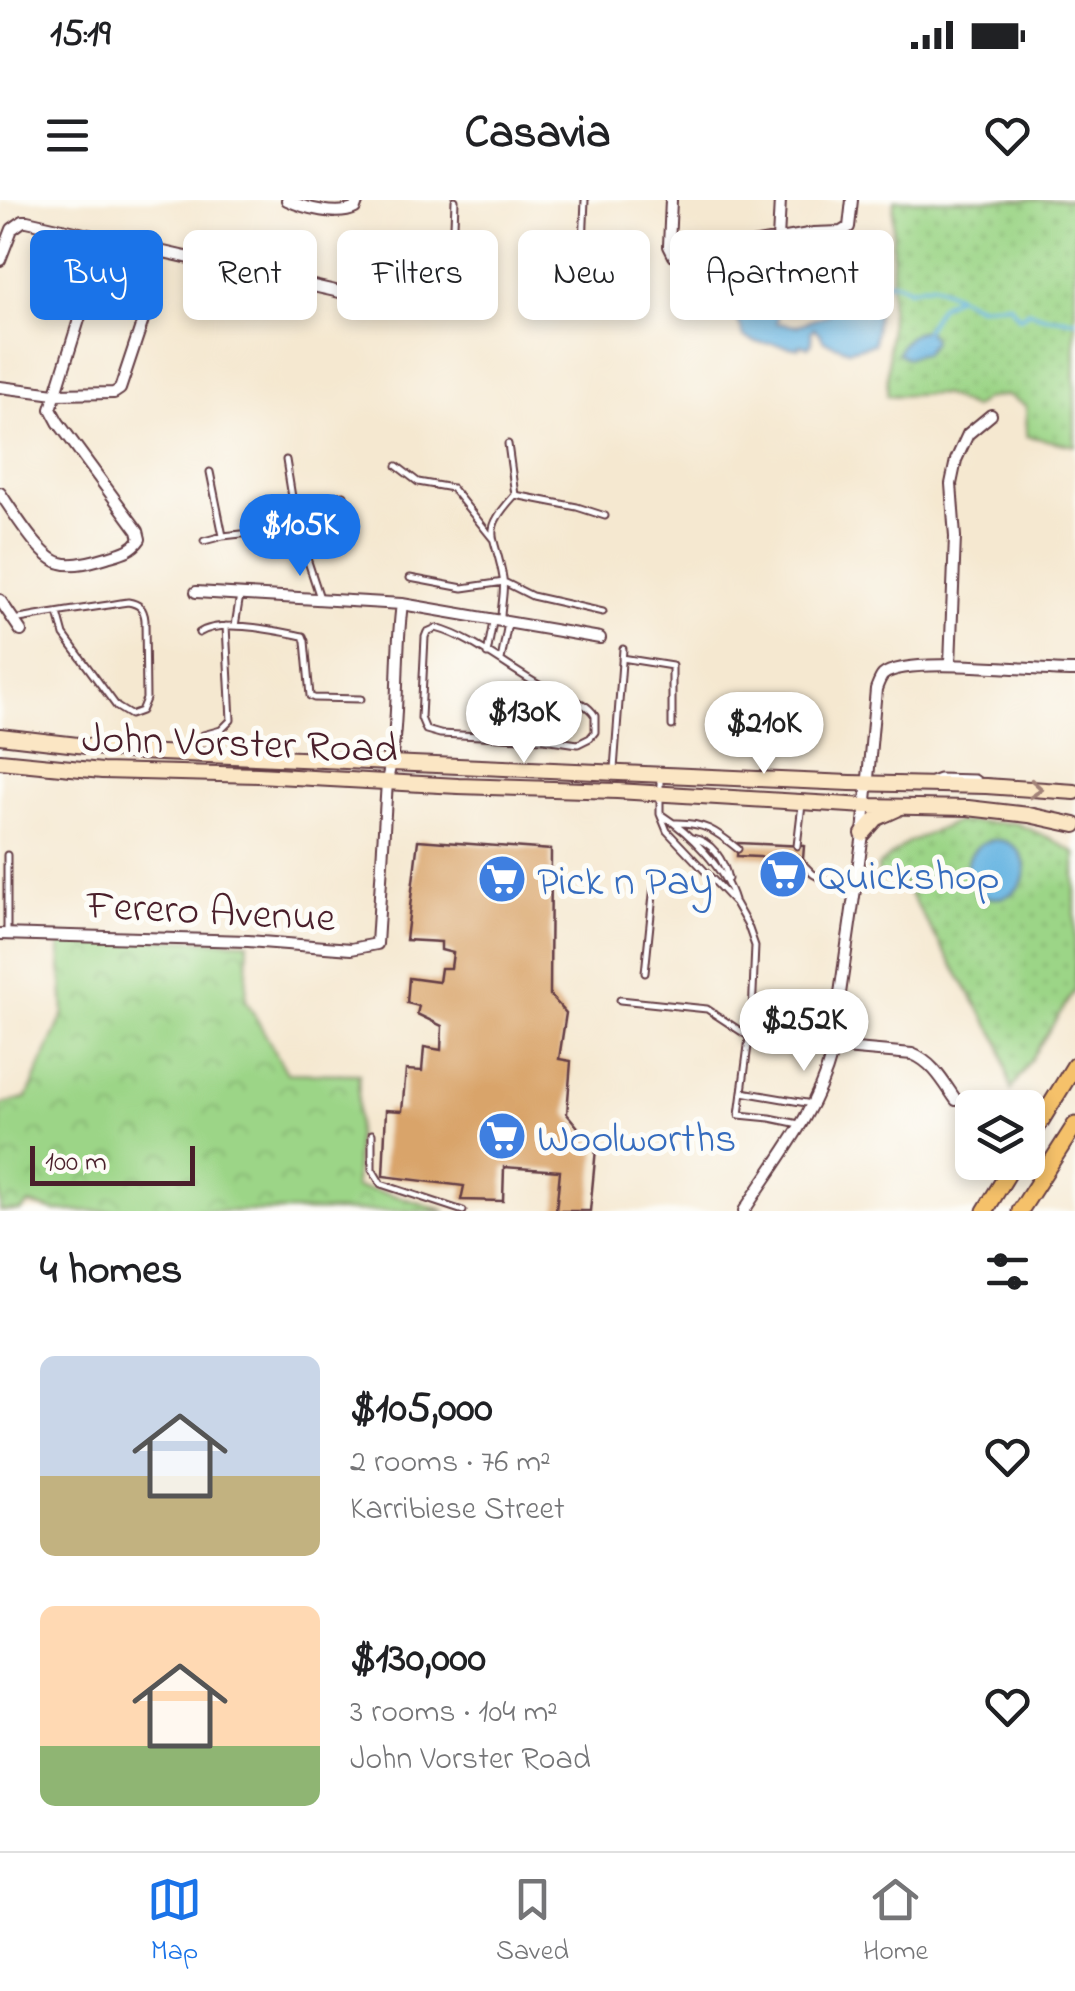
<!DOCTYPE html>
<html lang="en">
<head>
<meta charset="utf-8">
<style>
  :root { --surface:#fff; --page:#f2f2f2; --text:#202124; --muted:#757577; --line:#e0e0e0; --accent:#1a73e8 }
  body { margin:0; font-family:"Indie Flower",sans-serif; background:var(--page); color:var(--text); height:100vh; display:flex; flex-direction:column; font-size:38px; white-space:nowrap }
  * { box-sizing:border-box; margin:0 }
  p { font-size:32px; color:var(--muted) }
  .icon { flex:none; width:55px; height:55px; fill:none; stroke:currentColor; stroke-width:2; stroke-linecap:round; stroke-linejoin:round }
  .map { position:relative; height:1011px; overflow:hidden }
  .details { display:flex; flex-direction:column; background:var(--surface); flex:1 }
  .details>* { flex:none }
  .top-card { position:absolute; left:30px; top:30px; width:1015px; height:90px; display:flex; gap:20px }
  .controls { position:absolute; left:955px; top:890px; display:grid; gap:20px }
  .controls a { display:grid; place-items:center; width:90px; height:90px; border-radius:15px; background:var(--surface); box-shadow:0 5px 15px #0003; font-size:50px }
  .scale { position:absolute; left:30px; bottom:25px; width:165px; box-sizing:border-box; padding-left:10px; border:5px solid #4a1f2b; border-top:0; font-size:28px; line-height:35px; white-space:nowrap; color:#4a1f2b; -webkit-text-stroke:8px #fdfcf7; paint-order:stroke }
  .price { position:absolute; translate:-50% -85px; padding:0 22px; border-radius:35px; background:#fff; color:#222; font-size:32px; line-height:65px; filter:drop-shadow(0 2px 5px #0008) }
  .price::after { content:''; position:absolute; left:50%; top:60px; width:30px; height:22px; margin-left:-15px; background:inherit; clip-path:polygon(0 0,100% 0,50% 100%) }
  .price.selected { background:var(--accent); color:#fff }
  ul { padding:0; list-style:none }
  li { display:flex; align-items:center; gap:30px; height:250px; padding:0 40px }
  li span { display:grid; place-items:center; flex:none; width:280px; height:200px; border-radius:15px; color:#555 }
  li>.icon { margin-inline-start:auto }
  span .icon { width:120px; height:120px; fill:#fffc; stroke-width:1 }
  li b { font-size:42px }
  h2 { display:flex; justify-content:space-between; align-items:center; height:120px; padding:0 40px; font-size:42px }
  .pill { padding:0 35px; border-radius:15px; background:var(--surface); box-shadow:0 5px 15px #0003; font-size:35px; line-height:90px }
  .pill.selected { background:var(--accent); color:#fff }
  .status { display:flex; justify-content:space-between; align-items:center; height:70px; padding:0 50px; background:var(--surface); direction:ltr }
  .status svg { height:28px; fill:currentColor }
  header { display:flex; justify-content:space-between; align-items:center; height:130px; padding:0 40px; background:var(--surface); font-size:45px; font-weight:800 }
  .tabs { display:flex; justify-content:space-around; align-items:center; height:140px; border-top:2px solid var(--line); background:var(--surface); font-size:28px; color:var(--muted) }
  .tabs a { display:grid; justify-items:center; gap:5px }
  .tabs .selected { color:var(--accent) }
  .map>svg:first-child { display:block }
  .grass { fill:url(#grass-dots); stroke:#737a59; stroke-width:2.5 }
  .park { fill:url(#park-crowns); stroke:#737a59; stroke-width:2.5 }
  .water { fill:#68b5e2; stroke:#596a86; stroke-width:2.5; fill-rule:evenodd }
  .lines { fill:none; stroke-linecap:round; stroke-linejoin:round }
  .stream { stroke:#68b5e2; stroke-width:4 }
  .building { fill:#d9a46b }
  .lane-casing { stroke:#643d44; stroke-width:9 }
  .street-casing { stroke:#643d44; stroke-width:14 }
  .secondary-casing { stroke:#643d44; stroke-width:18 }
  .primary-casing { stroke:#643d44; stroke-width:19 }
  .lane { stroke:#fff; stroke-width:5 }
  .street { stroke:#fff; stroke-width:10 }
  .secondary { stroke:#fbe6c4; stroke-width:14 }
  .primary { stroke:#f5c16b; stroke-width:15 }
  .oneway { stroke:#a28278 }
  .labels { text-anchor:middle; stroke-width:10; stroke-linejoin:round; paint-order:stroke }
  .street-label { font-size:42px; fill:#4a1f2b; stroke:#fdfcf7 }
  .shop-label { font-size:42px; fill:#366cbe; stroke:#fdfcf7; text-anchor:start }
</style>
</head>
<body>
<div class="status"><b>15:19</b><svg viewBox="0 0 49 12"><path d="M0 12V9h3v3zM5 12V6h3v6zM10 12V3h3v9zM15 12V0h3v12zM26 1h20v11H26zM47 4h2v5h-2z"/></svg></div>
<header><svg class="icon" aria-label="menu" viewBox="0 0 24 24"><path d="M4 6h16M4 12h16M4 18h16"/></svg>Casavia<svg class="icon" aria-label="heart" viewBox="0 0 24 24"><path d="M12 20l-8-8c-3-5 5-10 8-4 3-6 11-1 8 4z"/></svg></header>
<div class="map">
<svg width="1075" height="1011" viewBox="0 0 1075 1011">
  <defs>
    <pattern id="grass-dots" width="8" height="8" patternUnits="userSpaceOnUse" patternTransform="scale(2.5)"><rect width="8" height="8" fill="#9cd587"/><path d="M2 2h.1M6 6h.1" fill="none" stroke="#88b675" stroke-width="1.8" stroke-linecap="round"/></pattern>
    <pattern id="park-crowns" width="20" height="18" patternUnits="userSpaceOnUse" patternTransform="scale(2.5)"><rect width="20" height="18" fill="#9cd587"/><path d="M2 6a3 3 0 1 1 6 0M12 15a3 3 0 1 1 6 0" fill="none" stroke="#88b675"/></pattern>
  </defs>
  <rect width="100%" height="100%" fill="#fdfcf7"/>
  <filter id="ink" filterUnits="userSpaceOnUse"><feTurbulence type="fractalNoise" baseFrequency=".01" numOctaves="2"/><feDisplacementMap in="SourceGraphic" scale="20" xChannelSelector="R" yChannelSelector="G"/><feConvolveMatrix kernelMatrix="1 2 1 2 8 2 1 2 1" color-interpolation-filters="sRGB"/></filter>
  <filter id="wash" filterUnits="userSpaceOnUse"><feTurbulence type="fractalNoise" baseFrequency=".0048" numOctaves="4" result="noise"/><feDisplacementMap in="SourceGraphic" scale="40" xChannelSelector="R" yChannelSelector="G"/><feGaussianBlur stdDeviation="2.25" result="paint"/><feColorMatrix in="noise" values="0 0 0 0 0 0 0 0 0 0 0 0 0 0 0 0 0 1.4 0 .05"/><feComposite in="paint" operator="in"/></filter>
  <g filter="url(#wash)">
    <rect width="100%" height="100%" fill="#f5e8d0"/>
    <!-- grass -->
    <path class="grass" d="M894 0H1075V246L1027 236 1026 206 1007 195 985 199 973 208 942 194 887 196Z
      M956 622 1015 623 1050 638 1075 653V790L1011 890 1000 843 900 678 878 677V666L907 643Z"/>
    <!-- park -->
    <path class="park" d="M59 736 248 742 246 800 287 873 359 874 355 987 390 994 446 1011H56L29 1004 21 1011H0V905L27 898 64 813Z"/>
    <!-- water -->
    <path class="water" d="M810 82 825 85 833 92 840 88 873 85 877 111 874 144 849 150 824 141 820 134 814 128 811 131 812 143 808 147 800 145 799 148C790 148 784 145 775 144 762 143 755 144 744 137L738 120 740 94H755L756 96C774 91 792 89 810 82ZM814 92 819 94 830 105 829 114 796 126 777 123C776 102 796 94 814 92Z
      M925 130 931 134 933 142 924 154H917L907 158 898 153C901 141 913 132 925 130Z
      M967 669a29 29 0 1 1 58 0a29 29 0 1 1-58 0Z"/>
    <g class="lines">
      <!-- stream -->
      <path class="stream" d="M873 85C889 81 896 80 909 89L933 84 978 106 1009 104 1020 118 1028 111 1046 117 1075 120
        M925 130 940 106 956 96"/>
    </g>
    <g id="blocks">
      <!-- building -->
      <path class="building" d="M724 509 744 510 743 536H733V540L723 539Z
        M418 640 551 650 550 795 566 813 559 859 571 861 567 914 596 949 590 1011H556L560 971 504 967 503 1001 461 1000 464 986 383 976 386 910 402 911 406 870 422 871 424 847 441 850 442 826 417 814 419 806 407 803 409 778 439 782 441 768H451L453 753 441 750V742L406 740Z
        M738 643 804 646 803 659 737 656Z"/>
    </g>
  </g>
  <g filter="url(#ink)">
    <use href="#blocks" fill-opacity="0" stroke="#643d44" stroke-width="2.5"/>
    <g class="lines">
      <!-- lane casing -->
      <g class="lane-casing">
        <path id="lane" d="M581 90 585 0
          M451 105 455 0
          M508 244 515 295 577 307 605 316
          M286 260 297 328 320 398
          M397 266 418 282 452 288 493 339
          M210 272 223 336
          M293 306 344 295
          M204 341 223 336 297 328
          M410 378 463 388 504 382 532 396 603 412
          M501 419C501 405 505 391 503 378 496 333 479 334 515 295
          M14 420C52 413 90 408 128 402 139 404 144 408 145 420L146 499 141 511 130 515 117 507 64 435 58 413
          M235 426 240 395
          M436 428C474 438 513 472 548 490 564 498 586 500 595 516V532L590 538 578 544 544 539 440 534 426 530 421 518 425 437 427 432Z
          M199 433C221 418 277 431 303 436L305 441 310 496 314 498 361 499
          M487 454 493 422
          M622 458 672 466V526
          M501 460 508 423
          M203 535 221 530 231 520 226 426
          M614 569 623 449
          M660 578V614L667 631 735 703 748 726 755 746 752 815 739 915 770 918 799 924
          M931 580 939 577 975 578 979 581
          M662 615C690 633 725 669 734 700
          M674 623C704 622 716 631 738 649
          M692 638C712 641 724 660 728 679
          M797 646 802 604
          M797 658 813 674 851 696
          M7 732V655
          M645 773 654 685
          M620 800 707 809 748 836
          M742 892 812 904
          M372 934V969L381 984 463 1011"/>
      </g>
      <!-- street casing -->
      <g class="street-casing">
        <path id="street" d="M287 0C304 8 338 17 355 8L358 0
          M671 0 669 46 674 56 678 57 814 33 841 32 849 27 852 0
          M778 40 780 0
          M0 60 12 29 23 21H27L375 100
          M0 187 55 194 114 193 120 189 146 111
          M0 293C12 310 41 359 61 363 74 367 94 361 107 357 120 353 132 351 140 339L138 331 58 222 51 209 104 40
          M196 392 402 404 600 438
          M0 400 21 431
          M950 464 955 337 951 284 956 260 968 234 991 215
          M0 734 248 741 351 749 377 744 387 581C401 524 394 462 402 404
          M833 847 912 854C933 862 944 883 956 900
          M744 1011C775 962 816 913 831 856L863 634 876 489C878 484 880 478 883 475 906 455 1040 472 1075 471"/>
      </g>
      <!-- secondary casing -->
      <g class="secondary-casing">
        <path id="secondary" d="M0 536 138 552 850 583 986 586 1075 592
          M0 561 102 571 258 575 458 586 617 591 866 606 968 608 1029 615 1075 625
          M863 634 877 618 897 609"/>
      </g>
      <!-- primary casing -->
      <g class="primary-casing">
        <path id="primary" d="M1028 942 1075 865
          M985 1011 1015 962
          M1020 1011 1075 925"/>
      </g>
      <!-- lane -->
      <use href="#lane" class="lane"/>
      <!-- street -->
      <use href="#street" class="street"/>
      <!-- secondary -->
      <use href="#secondary" class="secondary"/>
      <!-- primary -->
      <use href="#primary" class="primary"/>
    </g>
    <!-- one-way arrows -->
    <defs><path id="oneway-chevron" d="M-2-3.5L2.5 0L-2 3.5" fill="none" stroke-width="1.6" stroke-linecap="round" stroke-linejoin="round" transform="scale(2.5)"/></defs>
    <use class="oneway" href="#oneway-chevron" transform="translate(1036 589) rotate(4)"/>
  </g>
  <!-- icons -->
  <defs>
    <g id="supermarket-disc" transform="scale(2.5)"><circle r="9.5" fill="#3f7fe0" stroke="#fdfcf7"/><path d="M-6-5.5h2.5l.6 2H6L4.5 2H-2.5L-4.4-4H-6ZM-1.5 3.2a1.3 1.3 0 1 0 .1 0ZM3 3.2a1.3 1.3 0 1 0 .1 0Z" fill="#fff"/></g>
  </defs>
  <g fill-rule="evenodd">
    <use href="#supermarket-disc" x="783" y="674"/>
    <use href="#supermarket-disc" x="502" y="679"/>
    <use href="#supermarket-disc" x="502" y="936"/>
  </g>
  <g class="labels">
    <!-- street labels -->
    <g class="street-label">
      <text transform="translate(240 541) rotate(2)" y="15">John Vorster Road</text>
      <text transform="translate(211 709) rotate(3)" y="15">Ferero Avenue</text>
    </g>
    <!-- shop labels -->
    <g class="shop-label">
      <text x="818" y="689">Quickshop</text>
      <text x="537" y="694">Pick n Pay</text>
      <text x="537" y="951">Woolworths</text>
    </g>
  </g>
</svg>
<div class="controls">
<a><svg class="icon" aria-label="layers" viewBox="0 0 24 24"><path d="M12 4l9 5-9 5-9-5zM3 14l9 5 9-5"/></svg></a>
</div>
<div class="scale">100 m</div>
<b class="price selected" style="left:300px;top:379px">$105K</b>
<b class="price" style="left:524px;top:566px">$130K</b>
<b class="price" style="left:764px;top:577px">$210K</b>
<b class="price" style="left:804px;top:874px">$252K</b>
<div class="top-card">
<a class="pill selected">Buy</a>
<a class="pill">Rent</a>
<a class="pill">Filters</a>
<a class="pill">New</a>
<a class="pill">Apartment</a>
</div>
</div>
<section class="details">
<h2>4 homes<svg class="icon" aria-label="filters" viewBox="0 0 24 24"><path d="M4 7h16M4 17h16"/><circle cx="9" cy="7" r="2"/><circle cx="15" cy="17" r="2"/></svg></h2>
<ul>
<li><span style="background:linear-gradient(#c9d6e8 60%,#c2b280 0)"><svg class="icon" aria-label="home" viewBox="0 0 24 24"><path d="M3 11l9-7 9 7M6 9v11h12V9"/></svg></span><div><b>$105,000</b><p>2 rooms · 76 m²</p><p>Karribiese Street</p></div><svg class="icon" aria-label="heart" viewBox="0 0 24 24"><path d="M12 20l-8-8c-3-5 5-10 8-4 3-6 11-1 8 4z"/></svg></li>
<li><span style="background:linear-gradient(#ffd9b3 70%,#8fb573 0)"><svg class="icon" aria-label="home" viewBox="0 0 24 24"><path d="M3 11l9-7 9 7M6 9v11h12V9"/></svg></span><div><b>$130,000</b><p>3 rooms · 104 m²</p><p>John Vorster Road</p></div><svg class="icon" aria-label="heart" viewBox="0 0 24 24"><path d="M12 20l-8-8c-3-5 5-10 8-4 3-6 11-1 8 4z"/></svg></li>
</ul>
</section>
<nav class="tabs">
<a class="selected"><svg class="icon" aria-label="map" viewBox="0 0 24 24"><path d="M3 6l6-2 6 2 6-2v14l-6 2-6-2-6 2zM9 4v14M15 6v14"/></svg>Map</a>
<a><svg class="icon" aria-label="saved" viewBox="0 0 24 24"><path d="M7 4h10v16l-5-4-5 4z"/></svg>Saved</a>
<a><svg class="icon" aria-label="home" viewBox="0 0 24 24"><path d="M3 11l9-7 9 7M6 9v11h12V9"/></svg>Home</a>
</nav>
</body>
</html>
